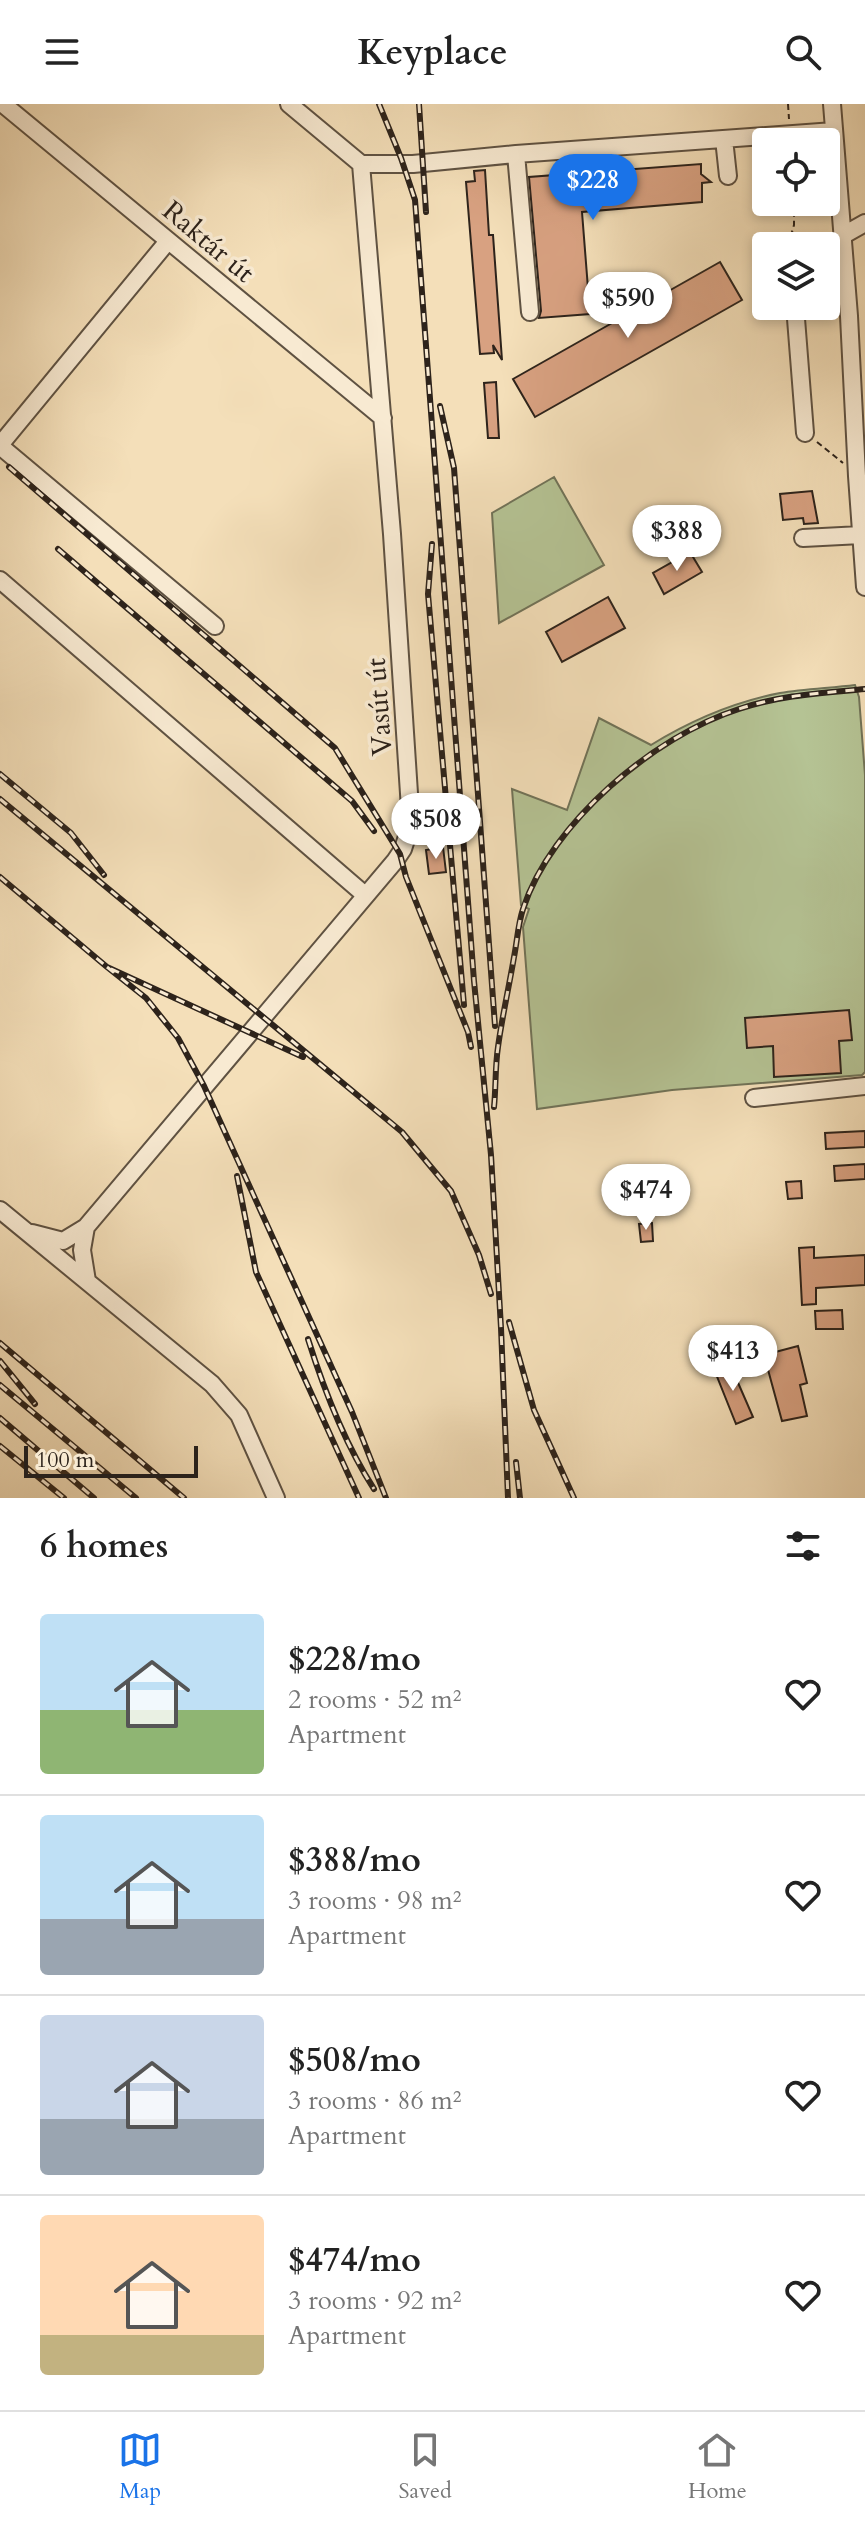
<!DOCTYPE html>
<html lang="en">
<head>
<meta charset="utf-8">
<style>
  :root { --surface:#fff; --page:#f2f2f2; --text:#222; --muted:#767676; --line:#e0e0e0; --accent:#1a73e8 }
  body { margin:0; font-family:Cardo,serif; background:var(--page); color:var(--text); height:100vh; display:flex; flex-direction:column; font-size:30px; white-space:nowrap }
  * { box-sizing:border-box; margin:0 }
  p { font-size:26px; color:var(--muted) }
  .icon { flex:none; width:44px; height:44px; fill:none; stroke:currentColor; stroke-width:2; stroke-linecap:round; stroke-linejoin:round }
  .map { position:relative; height:1394px; overflow:hidden }
  .drawer { display:flex; flex-direction:column; background:var(--surface); flex:1 }
  .drawer>* { flex:none }
  .tools { position:absolute; left:752px; top:24px; display:grid; gap:16px }
  .tools a { display:grid; place-items:center; width:88px; height:88px; border-radius:8px; background:var(--surface); box-shadow:0 4px 12px #0003; font-size:40px }
  .scale { position:absolute; left:24px; bottom:20px; width:174px; box-sizing:border-box; padding-left:8px; border:4px solid #2d231b; border-top:0; font-size:22px; line-height:28px; white-space:nowrap; color:#2d231b; -webkit-text-stroke:6px #f8ead2; paint-order:stroke }
  .price { position:absolute; translate:-50% -68px; padding:0 18px; border-radius:28px; background:#fff; color:#222; font-size:26px; line-height:52px; filter:drop-shadow(0 2px 4px #0008) }
  .price::after { content:''; position:absolute; left:50%; top:48px; width:24px; height:18px; margin-left:-12px; background:inherit; clip-path:polygon(0 0,100% 0,50% 100%) }
  .price.active { background:var(--accent); color:#fff }
  ul { padding:0; list-style:none }
  li { display:flex; align-items:center; gap:24px; height:200px; padding:0 40px }
  li+li { border-top:2px solid var(--line) }
  li span { display:grid; place-items:center; flex:none; width:224px; height:160px; border-radius:8px; color:#555 }
  li>.icon { margin-inline-start:auto }
  span .icon { width:96px; height:96px; fill:#fffc; stroke-width:1 }
  li b { font-size:34px }
  h2 { display:flex; justify-content:space-between; align-items:center; height:96px; padding:0 40px; font-size:34px }
  header { display:flex; justify-content:space-between; align-items:center; height:104px; padding:0 40px; background:var(--surface); font-size:36px; font-weight:700 }
  .tab-bar { display:flex; justify-content:space-around; align-items:center; height:112px; border-top:2px solid var(--line); background:var(--surface); font-size:22px; color:var(--muted) }
  .tab-bar a { display:grid; justify-items:center; gap:4px }
  .tab-bar .active { color:var(--accent) }
  .map>svg:first-child { display:block }
  .green { fill:#b5c394; stroke:#717358; stroke-width:2 }
  .building { fill:#d8a181; stroke:#2d231b; stroke-width:2 }
  .lines { fill:none; stroke-linecap:round; stroke-linejoin:round }
  .minor-casing { stroke:#5f5242; stroke-width:20 }
  .path { stroke:#2d231b; stroke-width:2; stroke-dasharray:6 4; stroke-linecap:butt }
  .minor { stroke:#f8ead2; stroke-width:16 }
  .rail-casing { stroke:#2d231b; stroke-width:6 }
  .rail { stroke:#f8ead2; stroke-width:3; stroke-dasharray:9; stroke-linecap:butt }
  .labels { text-anchor:middle; stroke-width:7; stroke-linejoin:round; paint-order:stroke }
  .street-label { font-size:28px; fill:#2d231b; stroke:#f8ead2 }
</style>
</head>
<body>
<header><svg class="icon" aria-label="menu" viewBox="0 0 24 24"><path d="M4 6h16M4 12h16M4 18h16"/></svg>Keyplace<svg class="icon" aria-label="search" viewBox="0 0 24 24"><circle cx="10" cy="10" r="6"/><path d="M15 15l6 6"/></svg></header>
<div class="map">
<svg width="865" height="1394" viewBox="0 0 865 1394">
  <rect width="100%" height="100%" fill="#f4dfb9"/>
  <filter id="stains"><feTurbulence type="fractalNoise" baseFrequency=".0025" numOctaves="4"/><feColorMatrix values="0 0 0 0 .2 0 0 0 0 .09 0 0 0 0 .02 0 0 0 .5 -.17"/></filter>
  <radialGradient id="worn" r=".72"><stop offset=".6" stop-color="#630" stop-opacity="0"/><stop offset="1" stop-color="#630" stop-opacity=".3"/></radialGradient>
  <!-- green -->
  <path class="green" d="M554 373 604 461 499 519 492 409Z
    M855 581 859 593 865 671V968L862 971 672 986 537 1005 523 823 529 805 521 801 512 685 567 706 599 614 651 641C690 617 734 598 780 589 804 585 831 584 855 581Z"/>
  <!-- building -->
  <path class="building" d="M701 60V70L711 78 702 79V98L582 108 590 210 539 214 541 207 529 73Z
    M485 66 489 131H493L502 256 493 241 494 249 480 250 466 78 475 77 474 67Z
    M720 158 742 196 535 313 513 275Z
    M496 278 499 334H488L484 279Z
    M812 387 818 419 804 420 803 414 783 416 780 390Z
    M690 448 702 468 664 490 653 469Z
    M608 493 625 524 562 558 546 528Z
    M443 743 446 768 429 770 426 746Z
    M849 906 852 936 839 937 841 969 774 973 773 942 747 944 745 914Z
    M865 1027V1043L826 1045 825 1029Z
    M865 1060V1075L835 1077 834 1062Z
    M801 1077 802 1094 788 1095 786 1078Z
    M652 1119 653 1137 641 1138 639 1120Z
    M814 1143V1154L865 1151V1181L816 1184V1200L802 1201 799 1144Z
    M842 1206 843 1225H816L815 1207Z
    M798 1242 807 1279 800 1281 807 1312 782 1317 764 1251Z
    M729 1258 753 1313 736 1320 714 1265Z"/>
  <g class="lines">
    <!-- minor casing -->
    <g class="minor-casing">
      <path id="minor" d="M3 0 383 314
        M289 0 361 60
        M832 0 849 212 857 372 865 483
        M724 35 728 72
        M361 60H413L516 50
        M842 132 865 119
        M795 202 805 329
        M530 208 516 50 834 27
        M0 341 168 137
        M0 342 215 522
        M803 434 861 431
        M0 476 365 791
        M754 994 865 982
        M0 1106 212 1280 239 1311 276 1394
        M32 1129 63 1137 86 1123
        M87 1177 82 1146 86 1123 395 757 403 745 411 720 392 430 361 60"/>
    </g>
    <!-- path -->
    <path class="path" d="M788 0 789 15
      M788 142 794 121V98
      M817 338 843 359"/>
    <!-- minor -->
    <use href="#minor" class="minor"/>
    <!-- rail casing -->
    <g class="rail-casing">
      <path id="rail" d="M379 0 401 54 415 96 474 877 491 1051 501 1224 508 1394
        M419 0 426 108
        M440 302 454 364 495 922
        M9 363 335 644 400 750 406 773 468 928 471 943
        M432 440 428 490 464 901
        M58 445 352 697 374 727
        M0 670 71 729 104 771
        M0 695 402 1028 451 1087 479 1151 491 1190
        M0 773 107 863 303 953
        M107 863 146 894 178 934 204 982 352 1308 386 1394
        M494 1003C496 983 495 963 498 943 502 913 509 883 514 853 517 838 518 820 523 805 551 719 654 632 739 605 780 591 823 589 865 585
        M237 1072 256 1168 359 1394
        M509 1218 534 1306 574 1394
        M308 1235C324 1286 345 1340 374 1385
        M0 1239 184 1394
        M0 1257 35 1300
        M0 1281 136 1394
        M0 1314 94 1394
        M0 1342 64 1394
        M516 1358 520 1394"/>
    </g>
    <!-- rail -->
    <use href="#rail" class="rail"/>
  </g>
  <g class="labels">
    <!-- street labels -->
    <g class="street-label">
      <text transform="translate(209 137) rotate(40)" y="10">Raktár út</text>
      <text transform="translate(378 603) rotate(-94)" y="10">Vasút út</text>
    </g>
  </g>
  <rect width="100%" height="100%" filter="url(#stains)"/>
  <rect width="100%" height="100%" fill="url(#worn)"/>
</svg>
<div class="tools">
<a><svg class="icon" aria-label="locate" viewBox="0 0 24 24"><circle cx="12" cy="12" r="6"/><path d="M12 2v4M12 18v4M2 12h4M18 12h4"/></svg></a>
<a><svg class="icon" aria-label="layers" viewBox="0 0 24 24"><path d="M12 4l9 5-9 5-9-5zM3 14l9 5 9-5"/></svg></a>
</div>
<div class="scale">100 m</div>
<b class="price active" style="left:593px;top:118px">$228</b>
<b class="price" style="left:628px;top:236px">$590</b>
<b class="price" style="left:677px;top:469px">$388</b>
<b class="price" style="left:436px;top:757px">$508</b>
<b class="price" style="left:646px;top:1128px">$474</b>
<b class="price" style="left:733px;top:1289px">$413</b>
</div>
<section class="drawer">
<h2>6 homes<svg class="icon" aria-label="filters" viewBox="0 0 24 24"><path d="M4 7h16M4 17h16"/><circle cx="9" cy="7" r="2"/><circle cx="15" cy="17" r="2"/></svg></h2>
<ul>
<li><span style="background:linear-gradient(#bfe0f5 60%,#8fb573 0)"><svg class="icon" aria-label="home" viewBox="0 0 24 24"><path d="M3 11l9-7 9 7M6 9v11h12V9"/></svg></span><div><b>$228/mo</b><p>2 rooms · 52 m²</p><p>Apartment</p></div><svg class="icon" aria-label="heart" viewBox="0 0 24 24"><path d="M12 20l-8-8c-3-5 5-10 8-4 3-6 11-1 8 4z"/></svg></li>
<li><span style="background:linear-gradient(#bfe0f5 65%,#9aa5b1 0)"><svg class="icon" aria-label="home" viewBox="0 0 24 24"><path d="M3 11l9-7 9 7M6 9v11h12V9"/></svg></span><div><b>$388/mo</b><p>3 rooms · 98 m²</p><p>Apartment</p></div><svg class="icon" aria-label="heart" viewBox="0 0 24 24"><path d="M12 20l-8-8c-3-5 5-10 8-4 3-6 11-1 8 4z"/></svg></li>
<li><span style="background:linear-gradient(#c9d6e8 65%,#9aa5b1 0)"><svg class="icon" aria-label="home" viewBox="0 0 24 24"><path d="M3 11l9-7 9 7M6 9v11h12V9"/></svg></span><div><b>$508/mo</b><p>3 rooms · 86 m²</p><p>Apartment</p></div><svg class="icon" aria-label="heart" viewBox="0 0 24 24"><path d="M12 20l-8-8c-3-5 5-10 8-4 3-6 11-1 8 4z"/></svg></li>
<li><span style="background:linear-gradient(#ffd9b3 75%,#c2b280 0)"><svg class="icon" aria-label="home" viewBox="0 0 24 24"><path d="M3 11l9-7 9 7M6 9v11h12V9"/></svg></span><div><b>$474/mo</b><p>3 rooms · 92 m²</p><p>Apartment</p></div><svg class="icon" aria-label="heart" viewBox="0 0 24 24"><path d="M12 20l-8-8c-3-5 5-10 8-4 3-6 11-1 8 4z"/></svg></li>
</ul>
</section>
<nav class="tab-bar">
<a class="active"><svg class="icon" aria-label="map" viewBox="0 0 24 24"><path d="M3 6l6-2 6 2 6-2v14l-6 2-6-2-6 2zM9 4v14M15 6v14"/></svg>Map</a>
<a><svg class="icon" aria-label="saved" viewBox="0 0 24 24"><path d="M7 4h10v16l-5-4-5 4z"/></svg>Saved</a>
<a><svg class="icon" aria-label="home" viewBox="0 0 24 24"><path d="M3 11l9-7 9 7M6 9v11h12V9"/></svg>Home</a>
</nav>
</body>
</html>
